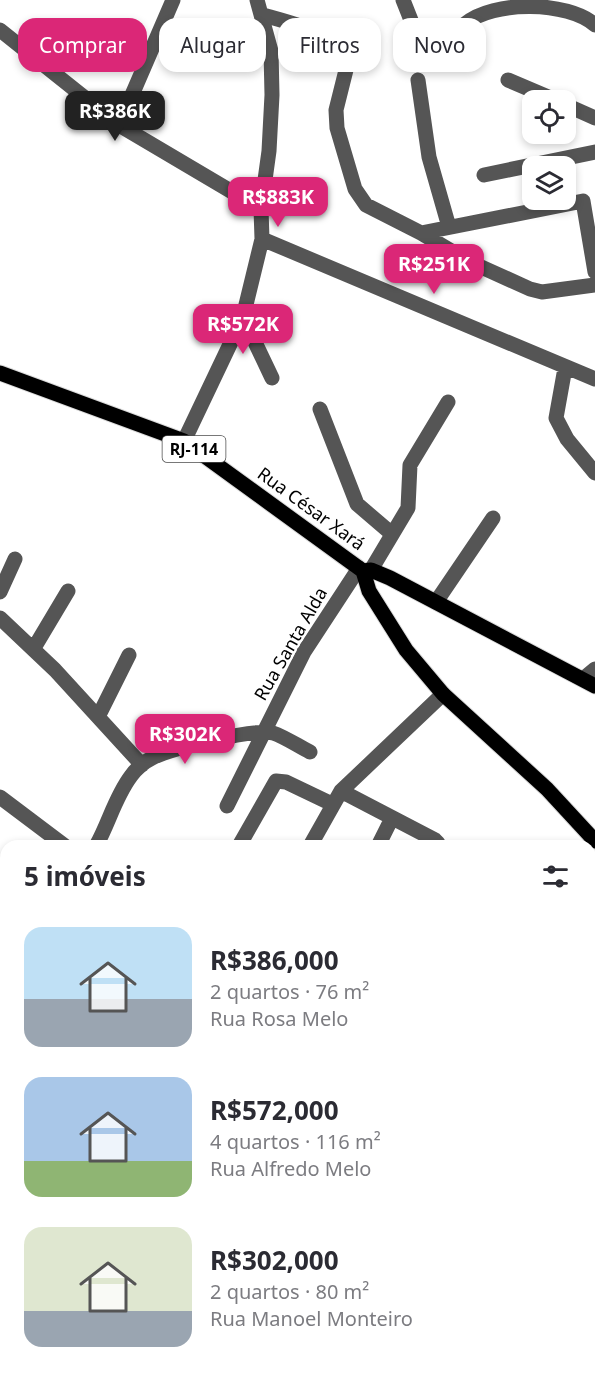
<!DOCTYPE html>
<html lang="pt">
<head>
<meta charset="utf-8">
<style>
  :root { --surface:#fff; --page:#f7f7f7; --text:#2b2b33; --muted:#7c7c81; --accent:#db2777 }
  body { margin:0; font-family:"Noto Sans",sans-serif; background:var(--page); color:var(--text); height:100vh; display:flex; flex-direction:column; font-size:22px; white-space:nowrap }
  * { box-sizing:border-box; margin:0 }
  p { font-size:20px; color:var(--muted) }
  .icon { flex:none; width:33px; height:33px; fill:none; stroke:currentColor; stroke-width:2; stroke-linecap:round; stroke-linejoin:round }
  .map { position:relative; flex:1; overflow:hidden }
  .details { position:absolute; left:0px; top:840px; width:596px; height:536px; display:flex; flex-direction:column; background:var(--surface); border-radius:18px 18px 0 0; box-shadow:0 3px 9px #0003 }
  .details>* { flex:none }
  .guide { position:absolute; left:18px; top:18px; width:560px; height:54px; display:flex; gap:12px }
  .controls { position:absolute; left:522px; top:90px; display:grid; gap:12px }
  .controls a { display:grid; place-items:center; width:54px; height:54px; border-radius:12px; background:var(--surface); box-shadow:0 3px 9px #0003; font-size:30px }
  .price { position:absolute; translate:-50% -51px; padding:0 14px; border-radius:12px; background:var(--accent); color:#fff; font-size:20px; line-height:39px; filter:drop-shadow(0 2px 3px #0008) }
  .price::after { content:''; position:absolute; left:50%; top:36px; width:18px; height:14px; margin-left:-9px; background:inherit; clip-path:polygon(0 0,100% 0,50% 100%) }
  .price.current { background:#222; color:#fff }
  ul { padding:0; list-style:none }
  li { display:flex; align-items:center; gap:18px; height:150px; padding:0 24px }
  li span { display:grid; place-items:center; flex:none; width:168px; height:120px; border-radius:18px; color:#555 }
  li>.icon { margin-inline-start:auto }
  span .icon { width:72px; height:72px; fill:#fffc; stroke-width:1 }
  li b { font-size:26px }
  h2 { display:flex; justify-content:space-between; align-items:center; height:72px; padding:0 24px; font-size:26px }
  .tag { padding:0 21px; border-radius:18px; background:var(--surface); box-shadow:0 3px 9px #0003; font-size:21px; line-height:54px }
  .tag.current { background:var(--accent); color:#fff }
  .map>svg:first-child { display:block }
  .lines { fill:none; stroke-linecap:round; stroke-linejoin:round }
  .river { stroke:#a3a3a3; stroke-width:20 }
  .major-casing { stroke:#dbdbdb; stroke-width:17 }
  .minor { stroke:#555; stroke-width:15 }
  .major { stroke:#000; stroke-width:15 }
  .labels { text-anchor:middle; stroke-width:4.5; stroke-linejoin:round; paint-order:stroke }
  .shield { fill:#fff; stroke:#4c4c4c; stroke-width:1.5 }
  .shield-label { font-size:16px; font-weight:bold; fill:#000 }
  .street-label { font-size:18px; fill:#000; stroke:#fff }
</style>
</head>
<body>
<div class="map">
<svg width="595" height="1375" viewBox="0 0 595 1375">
  <rect width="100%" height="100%" fill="#fff"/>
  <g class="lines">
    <!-- river -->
    <path class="river" d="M0 1042H6
      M576 1370 577 1375"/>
    <!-- major casing -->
    <g class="major-casing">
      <path id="major" d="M0 373 184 441 363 571 371 570 390 578 595 686
        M363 571 369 591 406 650 443 694 547 789 595 841"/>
    </g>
    <!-- minor -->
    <path class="minor" d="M403 0 424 53 433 57C448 52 454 34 465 24 493 0 568 1 595 25
      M263 15C286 22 344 34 348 62L336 110 337 128 355 189 366 205 421 233 468 261 530 289 542 292 595 285
      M0 30 119 125 261 209
      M418 80 429 157 449 227
      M508 80 555 100
      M566 105 595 118
      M119 125 173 0
      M484 175 595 152
      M421 233 583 201 595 272
      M262 239 595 379
      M243 317 272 378
      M565 368 556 418 567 439 595 473
      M320 409 357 504 392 534
      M184 441 243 317 262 239 261 209 269 151 272 95 271 51 257 0
      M371 570 408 508 410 465 448 402
      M0 592 15 559
      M436 602 493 518
      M0 618 55 670 142 765
      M34 648 68 591
      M583 679 595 669
      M99 715 129 655
      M341 791 435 840 438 843V846
      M0 797 65 846
      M227 806 304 652 359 568
      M96 846C109 823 115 797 131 776 136 769 144 762 152 758 170 749 254 728 273 733 285 737 298 746 310 752
      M239 846 276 781 286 782 332 804
      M310 846 341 791 443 694
      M378 846 391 820
      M0 901H6
      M590 970 595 965
      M590 1039 595 1047"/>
    <!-- major -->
    <use href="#major" class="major"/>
  </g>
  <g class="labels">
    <!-- shield labels -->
    <rect class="shield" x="162.5" y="436" width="63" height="26" rx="4.5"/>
    <g class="shield-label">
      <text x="194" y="455">RJ-114</text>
    </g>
    <!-- street labels -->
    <g class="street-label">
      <text transform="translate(311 509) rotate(36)" y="6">Rua César Xará</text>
      <text transform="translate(291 644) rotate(-60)" y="6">Rua Santa Alda</text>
    </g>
  </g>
</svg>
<div class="controls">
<a><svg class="icon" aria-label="locate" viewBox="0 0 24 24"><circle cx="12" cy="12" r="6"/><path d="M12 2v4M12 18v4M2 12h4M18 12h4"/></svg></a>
<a><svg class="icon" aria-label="layers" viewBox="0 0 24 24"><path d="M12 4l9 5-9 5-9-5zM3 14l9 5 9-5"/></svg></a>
</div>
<b class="price current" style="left:115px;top:142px">R$386K</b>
<b class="price" style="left:278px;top:228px">R$883K</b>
<b class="price" style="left:434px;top:295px">R$251K</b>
<b class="price" style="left:243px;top:355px">R$572K</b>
<b class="price" style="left:185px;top:765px">R$302K</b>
<div class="guide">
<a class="tag current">Comprar</a>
<a class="tag">Alugar</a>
<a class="tag">Filtros</a>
<a class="tag">Novo</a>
</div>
<section class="details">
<h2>5 imóveis<svg class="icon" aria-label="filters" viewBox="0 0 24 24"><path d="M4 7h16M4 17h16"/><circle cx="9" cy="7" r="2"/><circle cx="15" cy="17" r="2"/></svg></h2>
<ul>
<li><span style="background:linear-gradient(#bfe0f5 60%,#9aa5b1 0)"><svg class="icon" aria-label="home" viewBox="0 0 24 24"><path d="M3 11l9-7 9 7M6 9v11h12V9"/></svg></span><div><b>R$386,000</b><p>2 quartos · 76 m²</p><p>Rua Rosa Melo</p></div></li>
<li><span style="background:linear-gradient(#a9c7e8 70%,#8fb573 0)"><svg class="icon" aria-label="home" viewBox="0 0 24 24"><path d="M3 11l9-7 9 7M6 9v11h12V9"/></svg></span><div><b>R$572,000</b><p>4 quartos · 116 m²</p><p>Rua Alfredo Melo</p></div></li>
<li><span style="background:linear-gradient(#dfe7d0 70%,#9aa5b1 0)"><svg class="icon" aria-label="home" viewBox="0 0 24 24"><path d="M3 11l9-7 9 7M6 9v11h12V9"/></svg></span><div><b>R$302,000</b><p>2 quartos · 80 m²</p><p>Rua Manoel Monteiro</p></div></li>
</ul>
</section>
</div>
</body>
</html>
